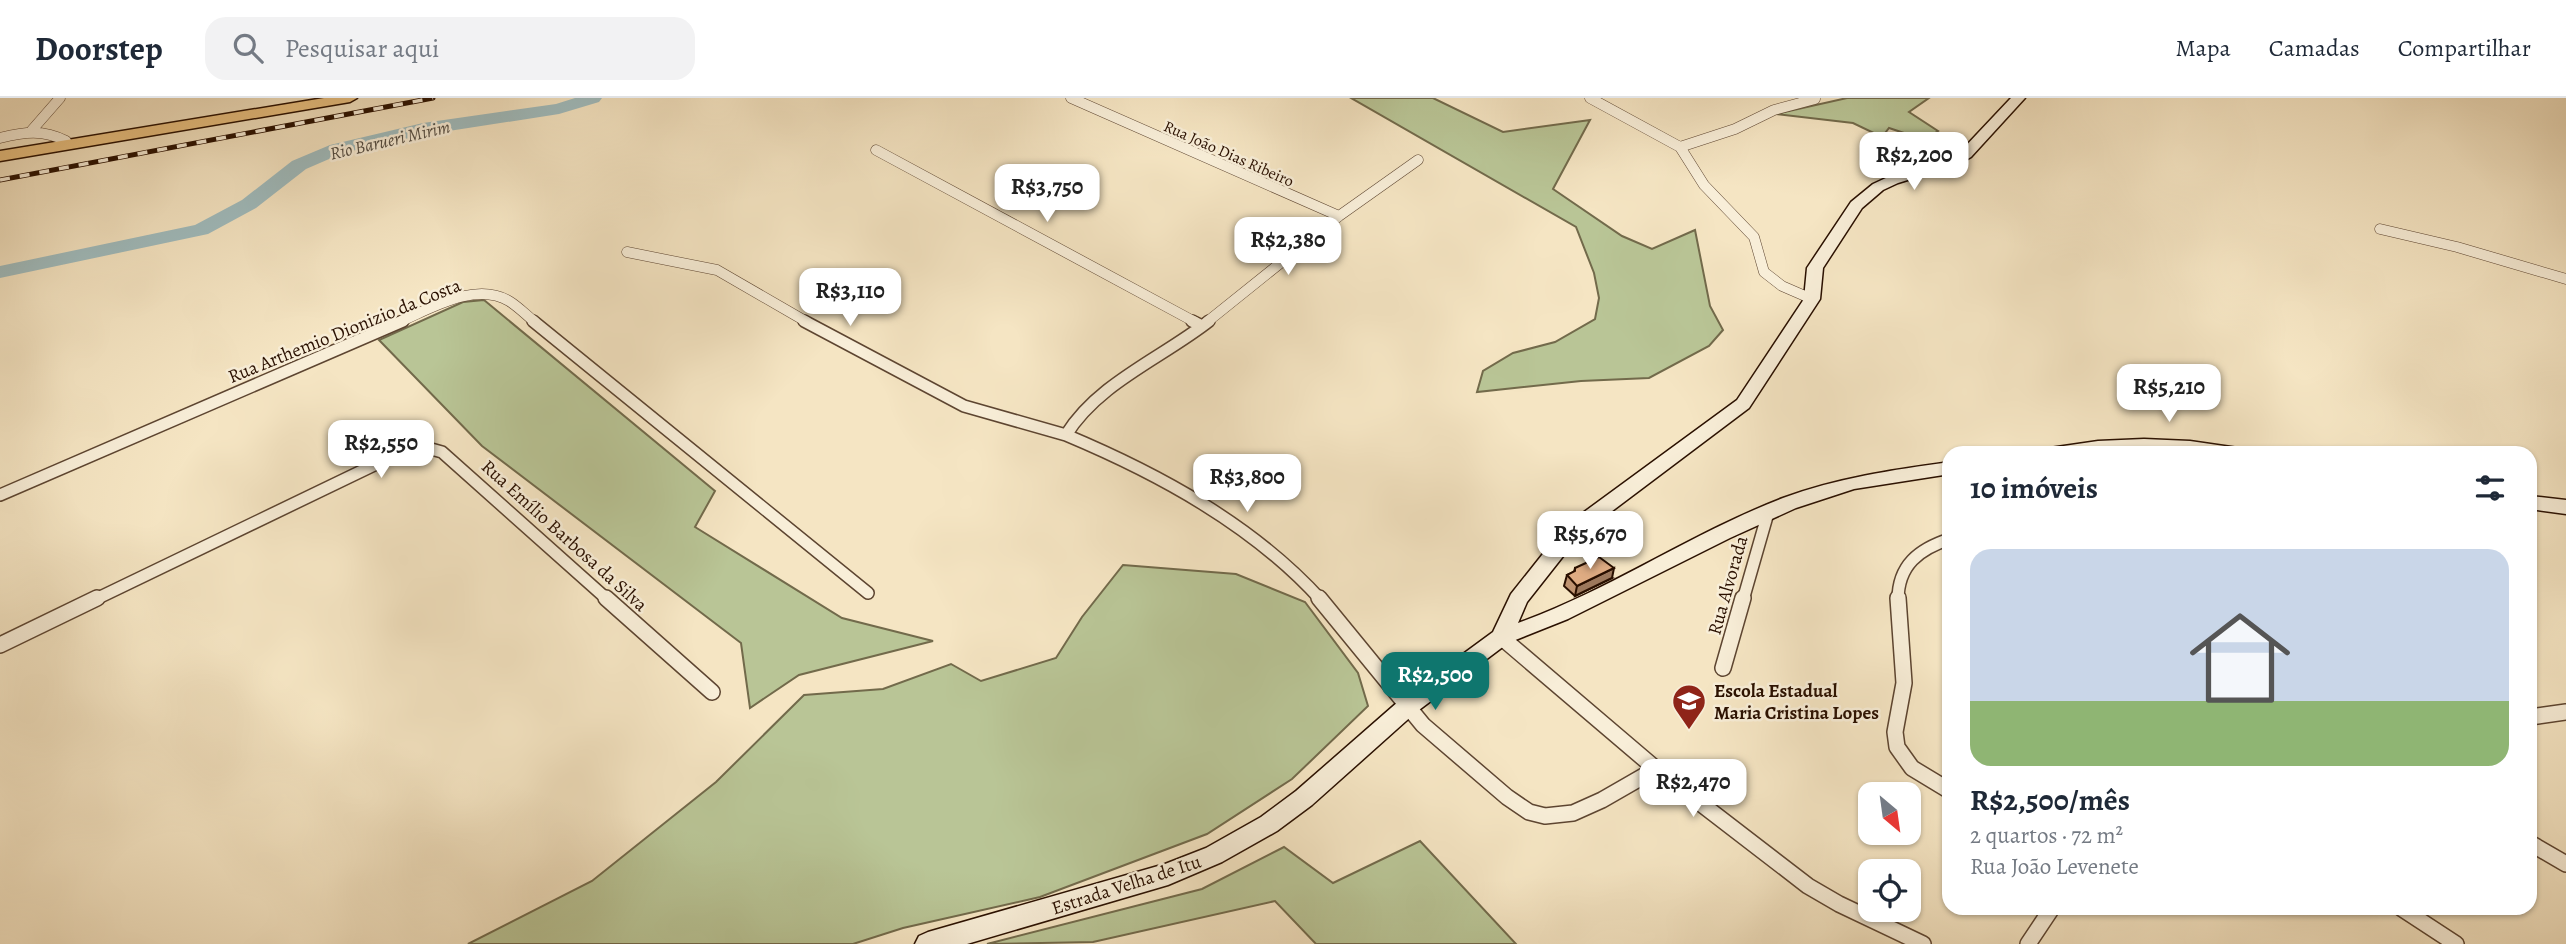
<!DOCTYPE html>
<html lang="pt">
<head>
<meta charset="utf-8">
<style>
  :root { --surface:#fff; --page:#f2f2f3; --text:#1f2937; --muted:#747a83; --line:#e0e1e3; --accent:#0f766e }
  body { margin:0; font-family:Alegreya,serif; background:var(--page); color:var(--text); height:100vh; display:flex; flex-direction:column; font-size:26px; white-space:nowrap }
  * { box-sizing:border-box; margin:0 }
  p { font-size:23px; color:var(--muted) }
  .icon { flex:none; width:38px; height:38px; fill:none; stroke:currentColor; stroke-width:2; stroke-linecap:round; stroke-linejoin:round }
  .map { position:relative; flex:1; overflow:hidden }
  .drawer { position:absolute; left:1942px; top:348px; width:595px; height:469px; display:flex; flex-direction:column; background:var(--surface); border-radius:21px; box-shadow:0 2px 5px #0004 }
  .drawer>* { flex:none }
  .needle { width:46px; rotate:151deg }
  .controls { position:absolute; left:1858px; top:684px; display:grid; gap:14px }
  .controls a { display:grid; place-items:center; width:63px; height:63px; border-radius:14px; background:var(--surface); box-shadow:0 2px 5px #0004; font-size:35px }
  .price { position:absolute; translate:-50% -60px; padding:0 16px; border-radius:14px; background:#fff; color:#222; font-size:23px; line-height:46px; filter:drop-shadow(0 2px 4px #0008) }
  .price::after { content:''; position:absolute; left:50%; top:42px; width:21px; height:16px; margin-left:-10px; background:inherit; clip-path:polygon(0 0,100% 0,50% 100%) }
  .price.active { background:var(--accent); color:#fff }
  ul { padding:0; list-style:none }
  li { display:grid; align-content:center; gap:14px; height:371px; padding:0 28px }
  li+li { border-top:2px solid var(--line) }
  li span { display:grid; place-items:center; height:217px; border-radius:21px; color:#555 }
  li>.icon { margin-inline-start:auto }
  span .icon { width:126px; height:126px; fill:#fffc; stroke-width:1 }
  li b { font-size:30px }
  h2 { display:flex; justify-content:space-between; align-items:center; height:84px; padding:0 28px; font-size:30px }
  header { display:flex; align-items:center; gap:42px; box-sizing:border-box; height:98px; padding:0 35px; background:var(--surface); border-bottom:2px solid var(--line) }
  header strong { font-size:33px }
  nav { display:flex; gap:38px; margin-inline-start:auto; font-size:24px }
  .search { width:490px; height:63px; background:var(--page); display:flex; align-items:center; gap:18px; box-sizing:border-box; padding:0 24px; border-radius:21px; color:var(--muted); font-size:26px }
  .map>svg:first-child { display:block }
  .green { fill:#b9c596; stroke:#726a4b; stroke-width:2 }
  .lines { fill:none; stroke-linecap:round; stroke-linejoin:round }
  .river { fill:#a0bcbe; fill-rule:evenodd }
  .street-far2-casing { stroke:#5d4531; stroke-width:11 }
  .street-far1-casing { stroke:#5d4531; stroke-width:14 }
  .street-casing { stroke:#5d4531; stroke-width:18 }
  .secondary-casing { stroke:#2a1000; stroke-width:3 }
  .primary-casing { stroke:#2a1000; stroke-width:3 }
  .street-far2 { stroke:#f8eed8; stroke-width:10 }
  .street-far1 { stroke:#f8eed8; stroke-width:11 }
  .street { stroke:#f8eed8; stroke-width:15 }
  .secondary { fill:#f8eed8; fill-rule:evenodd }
  .primary { fill:#eac282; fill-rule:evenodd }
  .rail-casing { stroke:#2a1000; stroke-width:5 }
  .rail { stroke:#f8eed8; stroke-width:3.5; stroke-dasharray:10; stroke-linecap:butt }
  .wall { fill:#c09471; stroke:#2a1000; stroke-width:2 }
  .shaded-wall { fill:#9c785c; stroke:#2a1000; stroke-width:2 }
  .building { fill:#dfac83; stroke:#2a1000; stroke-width:2 }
  .labels { text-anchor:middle; stroke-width:5; stroke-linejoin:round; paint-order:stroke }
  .far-street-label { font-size:16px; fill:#2a1000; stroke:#f8eed8 }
  .far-water-label { font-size:18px; font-style:italic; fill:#534c42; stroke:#f8eed8 }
  .street-label { font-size:19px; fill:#2a1000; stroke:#f8eed8 }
  .poi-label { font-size:19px; font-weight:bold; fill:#2a1000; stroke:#f8eed8; text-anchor:start }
</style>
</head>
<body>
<header>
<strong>Doorstep</strong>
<div class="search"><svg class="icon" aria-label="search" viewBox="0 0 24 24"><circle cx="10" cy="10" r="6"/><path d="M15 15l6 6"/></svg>Pesquisar aqui</div>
<nav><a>Mapa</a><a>Camadas</a><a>Compartilhar</a></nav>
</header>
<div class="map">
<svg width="2566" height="846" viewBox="0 0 2566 846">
  <rect width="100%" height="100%" fill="#f5e5c3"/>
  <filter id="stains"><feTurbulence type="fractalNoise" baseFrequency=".00286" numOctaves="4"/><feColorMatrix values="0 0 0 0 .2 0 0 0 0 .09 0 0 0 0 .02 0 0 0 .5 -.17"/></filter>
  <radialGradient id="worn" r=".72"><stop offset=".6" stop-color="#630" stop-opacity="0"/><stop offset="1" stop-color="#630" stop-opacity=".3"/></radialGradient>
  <!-- green -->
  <path class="green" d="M1351 0H1433L1503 34 1590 22 1553 91 1622 138 1652 151 1695 132 1710 208 1723 232 1709 248 1649 280 1581 283 1477 294 1483 273 1513 255 1555 244 1595 221 1599 200 1594 175 1576 129Z
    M1847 0H1929L1909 14 1938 33 1925 42 1889 30 1882 39 1853 25 1776 16Z
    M484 202 715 393 695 429 842 520 933 543 799 577 750 610 741 545 482 348 379 242 463 204Z
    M1123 467 1236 476 1305 504 1358 575 1368 608 1292 681 1207 736 1040 799 903 830 853 846H468L592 783 716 684 804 597 883 591 951 566 981 583 1056 560 1082 519Z
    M1420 743 1516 846H1316L1275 803 1093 844 987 846 1202 791 1284 749 1333 785Z"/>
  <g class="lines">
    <!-- river -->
    <path class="river" d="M575 0H602L599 4 559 16 423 37 343 55 306 71 256 110 208 136 0 180V168L195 127 242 102 292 63 330 47 423 25 556 6Z"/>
    <!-- street-far2 casing -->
    <g class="street-far2-casing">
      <path id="street-far2" d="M1071 0 1339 118
        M1590 0 1680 49
        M32 32 60 0
        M0 40C24 34 43 31 66 43
        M1680 49 1704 87 1754 139 1764 174 1782 188 1812 201
        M1680 49 1735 31 1774 12 1815 1
        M876 52 1195 224
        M2380 131 2457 149 2566 181
        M627 154 717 172 807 224
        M399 224C430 211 475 183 509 203 519 209 527 218 535 224
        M1207 224 1339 118 1418 62"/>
    </g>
    <!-- street-far1 casing -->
    <g class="street-far1-casing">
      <path id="street-far1" d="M533 223 868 495
        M804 223 964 308 1066 337
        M1192 223 1202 228
        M1209 223C1162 260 1098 285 1066 337 1159 376 1253 427 1321 502
        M0 397 403 223
        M94 502 397 356 424 349 442 354 608 502
        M1743 502 1768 415
        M1898 502C1898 467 1919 451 1950 441"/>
    </g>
    <!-- street casing -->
    <g class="street-casing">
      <path id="street" d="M606 500 712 594
        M1319 500 1423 627 1507 699 1529 714 1545 718 1573 715 1602 702 1656 671
        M1898 500 1904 585 1895 634 1897 649 1912 670 1950 693
        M1501 539 1656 671 1808 788 1839 806 1923 846
        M0 547 97 500
        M1723 570 1743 500
        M2530 619 2566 614
        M2530 745 2566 766
        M2401 810 2456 846
        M2028 846 2052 810"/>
    </g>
    <!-- secondary casing -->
    <g class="secondary-casing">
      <path id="secondary" d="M2011 0H2025L1971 59 1959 66 1898 85 1883 92 1862 110 1823 170 1820 201 1749 310 1579 438 1527 504 1518 525C1610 492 1692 435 1783 400 1837 380 1892 372 1950 364V376L1854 391 1796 410 1730 440 1568 521 1508 545 1415 615 1312 707 1277 733 1222 764 1168 787 967 846H915L919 838 928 834 1165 766 1206 750 1261 719 1296 693 1399 603 1493 534 1511 496 1565 428 1737 302 1804 201 1807 170 1851 104 1873 86 1888 79 1949 60 1961 53Z
        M2144 341 2190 343 2245 351 2248 355 2144 353 2040 355 2043 351 2098 343Z
        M2530 398 2566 402V416L2530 411Z"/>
    </g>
    <!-- primary casing -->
    <g class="primary-casing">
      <path id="primary" d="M324 0H357L350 4 0 63V53Z"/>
    </g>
    <!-- street-far2 -->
    <use href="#street-far2" class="street-far2"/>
    <!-- street-far1 -->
    <use href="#street-far1" class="street-far1"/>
    <!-- street -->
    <use href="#street" class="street"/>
    <!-- secondary -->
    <use href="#secondary" class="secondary"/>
    <!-- primary -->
    <use href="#primary" class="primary"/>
    <!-- rail casing -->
    <g class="rail-casing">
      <path id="rail" d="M0 82 433 0"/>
    </g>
    <!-- rail -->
    <use href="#rail" class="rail"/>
  </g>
  <!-- wall -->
  <path class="wall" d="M1575 470 1612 480 1575 498 1564 488 1567 477 1574 474Z"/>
  <!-- shaded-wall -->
  <path class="shaded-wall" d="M1614 470 1612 480 1575 498 1577 488Z"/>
  <!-- building -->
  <path class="building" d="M1599 459 1614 470 1577 488 1567 477 1575 473V470Z"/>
  <!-- icons -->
  <defs>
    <g id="school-pin" transform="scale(1.75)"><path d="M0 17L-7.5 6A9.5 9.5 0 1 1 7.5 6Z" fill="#8f2418" stroke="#f8eed8"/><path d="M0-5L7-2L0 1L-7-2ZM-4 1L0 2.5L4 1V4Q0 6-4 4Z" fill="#fff"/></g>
  </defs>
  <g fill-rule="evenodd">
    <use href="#school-pin" x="1689" y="603"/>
  </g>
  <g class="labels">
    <!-- far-street labels -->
    <g class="far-street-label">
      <text transform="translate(1229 55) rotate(24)" y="6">Rua João Dias Ribeiro</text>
    </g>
    <!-- far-water labels -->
    <g class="far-water-label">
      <text transform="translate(390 42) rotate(-13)" y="6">Rio Barueri Mirim</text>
    </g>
    <!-- street labels -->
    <g class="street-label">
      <text transform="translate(344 232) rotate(-22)" y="7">Rua Arthemio Dionizio da Costa</text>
      <text transform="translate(565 437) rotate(42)" y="7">Rua Emílio Barbosa da Silva</text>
      <text transform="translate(1727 487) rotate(-74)" y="7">Rua Alvorada</text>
      <text transform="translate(1126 786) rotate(-18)" y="7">Estrada Velha de Itu</text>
    </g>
    <!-- poi labels -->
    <g class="poi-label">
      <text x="1714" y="599">Escola Estadual<tspan x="1714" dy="22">Maria Cristina Lopes</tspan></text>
    </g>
  </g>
  <rect width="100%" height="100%" filter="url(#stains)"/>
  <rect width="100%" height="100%" fill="url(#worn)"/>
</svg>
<div class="controls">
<a><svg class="needle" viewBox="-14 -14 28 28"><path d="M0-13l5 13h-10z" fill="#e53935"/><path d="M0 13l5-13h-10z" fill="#747a83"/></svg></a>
<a><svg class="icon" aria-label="locate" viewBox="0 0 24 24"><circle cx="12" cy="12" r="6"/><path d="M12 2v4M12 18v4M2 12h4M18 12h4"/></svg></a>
</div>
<b class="price" style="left:1914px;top:94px">R$2,200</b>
<b class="price" style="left:1047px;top:126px">R$3,750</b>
<b class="price" style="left:1288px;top:179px">R$2,380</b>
<b class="price" style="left:850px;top:230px">R$3,110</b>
<b class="price" style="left:2169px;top:326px">R$5,210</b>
<b class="price" style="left:381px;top:382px">R$2,550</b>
<b class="price" style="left:1247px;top:416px">R$3,800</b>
<b class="price" style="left:1590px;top:473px">R$5,670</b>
<b class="price active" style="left:1435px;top:614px">R$2,500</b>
<b class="price" style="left:1693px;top:721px">R$2,470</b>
<section class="drawer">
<h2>10 imóveis<svg class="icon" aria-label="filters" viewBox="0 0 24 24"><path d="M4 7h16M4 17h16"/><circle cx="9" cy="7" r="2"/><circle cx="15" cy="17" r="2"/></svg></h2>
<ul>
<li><span style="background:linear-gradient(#c9d6e8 70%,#8fb573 0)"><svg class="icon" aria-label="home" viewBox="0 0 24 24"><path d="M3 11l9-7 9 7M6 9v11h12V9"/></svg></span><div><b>R$2,500/mês</b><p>2 quartos · 72 m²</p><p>Rua João Levenete</p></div></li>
</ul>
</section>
</div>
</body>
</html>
